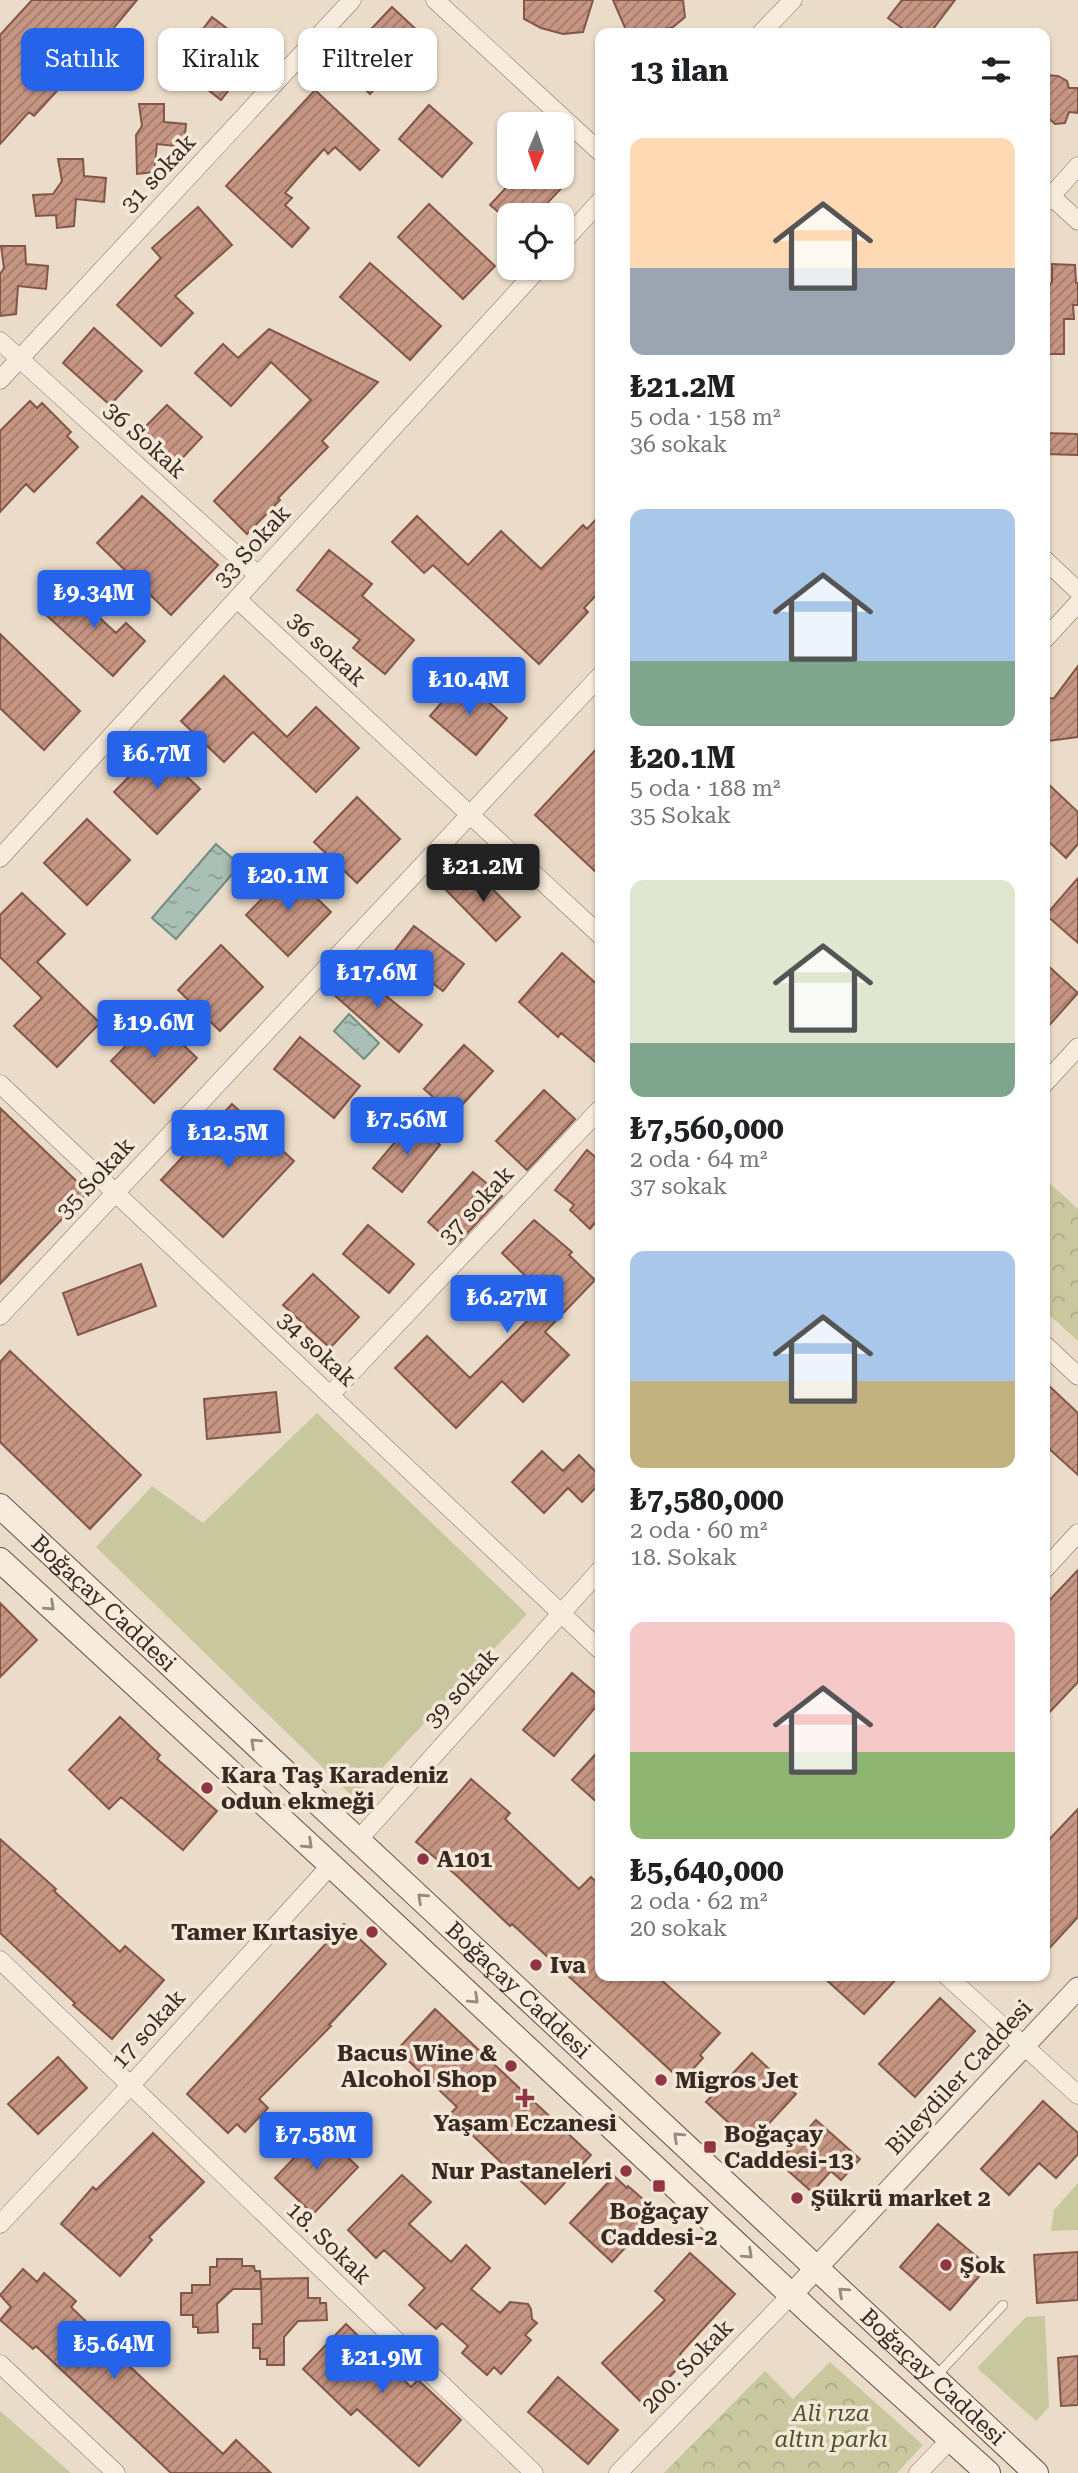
<!DOCTYPE html>
<html lang="tr">
<head>
<meta charset="utf-8">
<style>
  :root { --surface:#fff; --page:#f6f6f6; --text:#202124; --muted:#757577; --accent:#2563eb }
  body { margin:0; font-family:"Roboto Serif",serif; background:var(--page); color:var(--text); height:100vh; display:flex; flex-direction:column; font-size:26px; white-space:nowrap }
  * { box-sizing:border-box; margin:0 }
  p { font-size:23px; color:var(--muted) }
  .icon { flex:none; width:38px; height:38px; fill:none; stroke:currentColor; stroke-width:2; stroke-linecap:round; stroke-linejoin:round }
  .map { position:relative; flex:1; overflow:hidden }
  .side { position:absolute; left:595px; top:28px; width:455px; height:1953px; display:flex; flex-direction:column; background:var(--surface); border-radius:14px; box-shadow:0 2px 5px #0004 }
  .side>* { flex:none }
  .hud { position:absolute; left:21px; top:28px; width:469px; height:63px; display:flex; gap:14px }
  .needle { width:46px; rotate:182deg }
  .controls { position:absolute; left:497px; top:112px; display:grid; gap:14px }
  .controls a { display:grid; place-items:center; width:77px; height:77px; border-radius:14px; background:var(--surface); box-shadow:0 2px 5px #0004; font-size:35px }
  .price { position:absolute; translate:-50% -60px; padding:0 16px; border-radius:7px; background:var(--accent); color:#fff; font-size:23px; line-height:46px; filter:drop-shadow(0 2px 4px #0008) }
  .price::after { content:''; position:absolute; left:50%; top:42px; width:21px; height:16px; margin-left:-10px; background:inherit; clip-path:polygon(0 0,100% 0,50% 100%) }
  .price.selected { background:#222; color:#fff }
  ul { padding:0; list-style:none }
  li { display:grid; align-content:center; gap:14px; height:371px; padding:0 35px }
  li span { display:grid; place-items:center; height:217px; border-radius:14px; color:#555 }
  li>.icon { margin-inline-start:auto }
  span .icon { width:126px; height:126px; fill:#fffc; stroke-width:1 }
  li b { font-size:30px }
  h2 { display:flex; justify-content:space-between; align-items:center; height:84px; padding:0 35px; font-size:30px }
  .pill { padding:0 24px; border-radius:14px; background:var(--surface); box-shadow:0 2px 5px #0004; font-size:24px; line-height:63px }
  .pill.selected { background:var(--accent); color:#fff }
  .map>svg:first-child { display:block }
  .grass { fill:#c9c79e }
  .park { fill:url(#park-crowns) }
  .water { fill:url(#water-ripples); stroke:#718e82; stroke-width:2 }
  .building { fill:url(#building-hatch); stroke:#835647; stroke-width:2 }
  .lines { fill:none; stroke-linecap:round; stroke-linejoin:round }
  .service-casing { stroke:#866e5f; stroke-width:10 }
  .minor-casing { stroke:#866e5f; stroke-width:19 }
  .tertiary-casing { stroke:#866e5f; stroke-width:23 }
  .secondary-casing { stroke:#685042; stroke-width:26 }
  .service { stroke:#f6ebdc; stroke-width:9 }
  .minor { stroke:#f6ebdc; stroke-width:18 }
  .tertiary { stroke:#f6ebdc; stroke-width:21 }
  .secondary { stroke:#f6ebdc; stroke-width:24 }
  .oneway { stroke:#978a7f }
  .poi-dot { fill:#903543; stroke:#f3e7d8; stroke-width:2.5 }
  .labels { text-anchor:middle; stroke-width:7; stroke-linejoin:round; paint-order:stroke }
  .street-label { font-size:23px; fill:#382922; stroke:#f3e7d8 }
  .poi-label { font-size:23px; font-weight:bold; fill:#382922; stroke:#f3e7d8; text-anchor:start }
  .park-label { font-size:23px; font-style:italic; fill:#4e532a; stroke:#f3e7d8 }
</style>
</head>
<body>
<div class="map">
<svg width="1078" height="2473" viewBox="0 0 1078 2473">
  <defs>
    <pattern id="park-crowns" width="20" height="18" patternUnits="userSpaceOnUse" patternTransform="scale(1.75)"><rect width="20" height="18" fill="#c9c79e"/><path d="M2 6a3 3 0 1 1 6 0M12 15a3 3 0 1 1 6 0" fill="none" stroke="#adab88"/></pattern>
    <pattern id="water-ripples" width="26" height="14" patternUnits="userSpaceOnUse" patternTransform="scale(1.75)"><rect width="26" height="14" fill="#aac0b6"/><path d="M2 4q2-2 4 0t4 0M15 11q2-2 4 0t4 0" fill="none" stroke="#8b9c94"/></pattern>
    <pattern id="building-hatch" width="6" height="6" patternUnits="userSpaceOnUse" patternTransform="scale(1.75)"><rect width="6" height="6" fill="#c69583"/><path d="M-1 1l2-2M0 6l6-6M5 7l2-2" fill="none" stroke="#a27a6b"/></pattern>
  </defs>
  <rect width="100%" height="100%" fill="#ebdcc9"/>
  <!-- grass -->
  <path class="grass" d="M317 1413 527 1614 354 1798 96 1547 152 1486 203 1523Z
    M1078 2183V2230L1051 2231 1054 2210Z
    M1045 2316 1049 2407 1036 2421 977 2368 1026 2317Z
    M0 2411 71 2473H0Z"/>
  <!-- park -->
  <path class="park" d="M1045 1179 1078 1209V1341L1045 1311Z
    M830 2362 923 2445 897 2473H664L765 2371 793 2399Z"/>
  <!-- water -->
  <path class="water" d="M216 844 240 865 176 939 152 918Z
    M349 1014 379 1043 364 1059 334 1031Z"/>
  <!-- building -->
  <path class="building" d="M32 0H137L107 36 80 39 81 65 34 116 29 112 0 144V35Z
    M524 0H593L583 32 563 34 541 28 524 19Z
    M613 0H683L685 17 673 27 648 33 626 30Z
    M902 0H955L930 33H909L888 18Z
    M392 7 434 46 401 82 390 72 370 94 338 64Z
    M212 17 258 52 221 100 176 65Z
    M1045 75 1058 76 1067 81 1069 88H1078V113L1069 112 1065 123 1055 124 1045 115Z
    M315 90 379 150 360 170 335 147 328 154 324 149 298 178 285 193 292 198 285 205 309 228 292 247 226 186Z
    M139 104H164V122L186 124 184 147 157 144 154 172 137 174 136 135 142 126Z
    M429 105 472 143 442 177 399 139Z
    M58 159H83L84 176 106 178 104 202 76 199 74 226 57 228 56 215 36 216 33 195 53 194 62 181Z
    M516 177H572L536 215H502L490 205Z
    M429 204 495 266 463 299 398 237Z
    M198 207 232 245 175 296 193 313 161 346 117 305 161 258 152 248Z
    M1 246H25L26 264 48 266 46 289 18 286 16 314 0 316V274L4 268Z
    M370 263 441 326 410 360 340 297Z
    M1052 264 1075 265 1076 283H1078V305H1073L1074 319H1064V354H1045V292L1052 282Z
    M94 328 142 371 110 405 63 363Z
    M269 329 378 382 322 441 328 447 278 498 280 500 247 534 214 501 311 400 271 362 231 406 195 373 223 344 238 358Z
    M30 401 37 408 42 403 71 432 67 436 78 447 34 492 26 484 0 512V431Z
    M167 405 202 437 173 468 137 435Z
    M1045 433 1078 434V455L1045 454Z
    M142 496 218 565 171 615 97 543Z
    M600 515V591L584 608 588 612 539 664 433 565 424 573 392 542 417 516 468 565 501 531 541 569 583 525 587 529Z
    M329 550 372 584 362 596 414 640 385 674 353 648 360 640 297 590Z
    M76 581 97 600 89 608 116 633 126 623 145 641 113 676 45 614Z
    M0 634 80 711 44 750 0 708Z
    M1078 666V737L1047 741 1045 699 1054 698Z
    M224 676 287 737 316 707 359 748 316 792 253 732 224 762 181 721Z
    M462 679 507 718 476 755 430 716Z
    M600 745V876L535 815Z
    M157 748 200 789 157 834 114 792Z
    M1045 781 1078 812V844L1066 858 1045 838Z
    M357 797 400 839 357 883 314 842Z
    M87 819 130 860 87 905 44 863Z
    M471 867 520 917 496 941 446 890Z
    M289 871 331 912 288 956 246 915Z
    M1078 878V943L1046 915Z
    M22 893 65 934 37 962 100 1023 57 1067 14 1026 42 998 0 957V915Z
    M414 926 464 964 443 991 393 953Z
    M221 945 263 987 220 1031 178 990Z
    M562 953 600 987V1066L561 1033 558 1037 519 1002Z
    M1045 963 1078 993 1045 1030Z
    M353 969 422 1025 399 1052 333 994Z
    M154 1017 197 1058 154 1103 111 1061Z
    M300 1037 360 1086 334 1118 274 1069Z
    M464 1045 493 1071 453 1115 424 1089Z
    M544 1090 575 1119 527 1170 496 1141Z
    M232 1104 294 1161 223 1237 161 1180Z
    M0 1108 88 1192 0 1284Z
    M412 1122 440 1145 402 1192 373 1168Z
    M587 1150 600 1161V1217L590 1229 570 1210 574 1205 555 1190Z
    M473 1172 502 1196 455 1246 428 1222Z
    M534 1220 572 1252 569 1255 595 1280 545 1332 569 1355 523 1402 502 1381 456 1428 395 1368 427 1336 470 1378 549 1299 502 1253Z
    M368 1225 414 1264 389 1293 343 1254Z
    M141 1264 156 1306 78 1335 63 1293Z
    M313 1274 359 1317 330 1348 283 1305Z
    M10 1351 141 1475 90 1529 0 1442V1362Z
    M1045 1382 1078 1413V1475L1045 1445Z
    M276 1392 280 1432 207 1439 204 1399Z
    M542 1451 563 1471 579 1455 600 1476V1483L582 1502 568 1488 544 1513 512 1482Z
    M1078 1570V1682L1045 1717V1605Z
    M0 1603 37 1640 0 1677Z
    M572 1673 600 1697V1702L554 1756 523 1730Z
    M120 1717 160 1755 157 1759 217 1811 183 1850 121 1797 109 1809 69 1770Z
    M600 1749V1805L572 1780Z
    M471 1779 510 1813 505 1819 579 1889 591 1877 600 1886V1976H657L720 2033 700 2055 703 2058 682 2081 512 1924 510 1926 456 1875 416 1842Z
    M1078 1809V1917L1045 1953V1844Z
    M0 1839 56 1889 54 1891 120 1952 125 1946 164 1980 112 2039 73 2005 75 2003 0 1933Z
    M344 1924 386 1964 329 2025 331 2026 259 2099 268 2108 245 2132 237 2124 228 2133 187 2094Z
    M822 1976H899L864 2014Z
    M940 1998 975 2031 915 2097 879 2064Z
    M435 2009 591 2155 545 2204 450 2114 457 2107 397 2050Z
    M752 2053 796 2094 751 2143 706 2102Z
    M58 2057 87 2088 38 2134 8 2104Z
    M1043 2101 1078 2133V2154L1056 2178 1039 2163 1009 2195 981 2169Z
    M816 2120 860 2159 841 2180 831 2171 812 2192 778 2162Z
    M320 2131 358 2167 313 2214 275 2178Z
    M153 2133 204 2182 149 2237 152 2240 120 2276 61 2224 93 2187 96 2190Z
    M402 2175 431 2202 409 2224 451 2262 466 2245 490 2268 471 2289 500 2313 510 2302 528 2304 531 2309 532 2319 537 2323 525 2335 531 2340 501 2374 494 2367 487 2375 462 2353 468 2346 442 2323 436 2329 409 2305 425 2288 384 2250 376 2258 348 2230Z
    M614 2176 627 2188 628 2186 658 2212 612 2262 570 2223Z
    M938 2224 988 2266 950 2310 900 2267Z
    M1078 2252V2300L1037 2303 1034 2255Z
    M690 2253 735 2294 680 2354 686 2360 643 2404 602 2363 665 2300 655 2291Z
    M217 2259H242V2266H254L255 2271H260L261 2289H233L217 2304 218 2332 198 2333V2327H193V2315H181V2293H192V2285H210V2267H217Z
    M23 2269 37 2282 44 2273 76 2301 71 2307 126 2360 125 2362 223 2454 236 2440 271 2473H171L36 2346 33 2349 0 2320 11 2307 0 2295Z
    M308 2278V2298H320V2303H326L327 2320 298 2321 284 2337V2365H267V2359H260V2348H253V2324H262L261 2279Z
    M346 2324 411 2387 418 2380 461 2420 419 2466 357 2409 351 2415 303 2369Z
    M1078 2356V2405L1061 2406 1058 2358Z
    M558 2377 618 2430 588 2464 528 2412Z"/>
  <g class="lines">
    <!-- service casing -->
    <g class="service-casing">
      <path id="service" d="M936 2376 1003 2305"/>
    </g>
    <!-- minor casing -->
    <g class="minor-casing">
      <path id="minor" d="M435 0 600 152
        M761 33 793 0
        M1051 196 1078 221
        M1045 203 1078 166
        M562 243 600 201
        M0 341 258 575
        M0 380 352 0
        M1045 560 1078 591
        M237 599 600 935
        M1045 639 1078 603
        M0 858 539 268
        M1045 1083 1078 1047
        M0 1084 600 1650
        M0 1316 600 676
        M1045 1345 1078 1376
        M330 1395 600 1109
        M1045 1569 1078 1533
        M359 1839 600 1570
        M0 1960 534 2473
        M947 1976 1078 2095
        M0 2224 130 2086 331 1865
        M0 2364 116 2473
        M618 2473 792 2294
        M918 2473 951 2439"/>
    </g>
    <!-- tertiary casing -->
    <g class="tertiary-casing">
      <path id="tertiary" d="M792 2294 1078 1988"/>
    </g>
    <!-- secondary casing -->
    <g class="secondary-casing">
      <g id="secondary">
        <path id="s1" d="M0 1506 1036 2473"/>
        <path d="M0 1560 319 1854 815 2317 988 2473"/>
      </g>
    </g>
    <!-- service -->
    <use href="#service" class="service"/>
    <!-- minor -->
    <use href="#minor" class="minor"/>
    <!-- tertiary -->
    <use href="#tertiary" class="tertiary"/>
    <!-- secondary -->
    <use href="#secondary" class="secondary"/>
  </g>
  <!-- one-way arrows -->
  <defs><path id="oneway-chevron" d="M-2-3.5L2.5 0L-2 3.5" fill="none" stroke-width="1.6" stroke-linecap="round" stroke-linejoin="round" transform="scale(1.75)"/></defs>
  <g class="oneway">
    <use href="#oneway-chevron" transform="translate(50 1606) rotate(43)"/>
    <use href="#oneway-chevron" transform="translate(255 1743) rotate(-137)"/>
    <use href="#oneway-chevron" transform="translate(308 1844) rotate(43)"/>
    <use href="#oneway-chevron" transform="translate(422 1898) rotate(-137)"/>
    <use href="#oneway-chevron" transform="translate(474 1999) rotate(43)"/>
    <use href="#oneway-chevron" transform="translate(678 2137) rotate(-137)"/>
    <use href="#oneway-chevron" transform="translate(748 2254) rotate(43)"/>
    <use href="#oneway-chevron" transform="translate(843 2292) rotate(-138)"/>
  </g>
  <!-- markers -->
  <g class="poi-dot">
    <circle cx="207" cy="1788" r="7"/>
    <circle cx="423" cy="1859" r="7"/>
    <circle cx="372" cy="1932" r="7"/>
    <circle cx="536" cy="1965" r="7"/>
    <circle cx="511" cy="2066" r="7"/>
    <circle cx="661" cy="2080" r="7"/>
    <path d="M521.5 2087.5h7v7h7v7h-7v7h-7v-7h-7v-7h7z"/>
    <rect x="703" y="2140" width="14" height="14" rx="3.5"/>
    <circle cx="626" cy="2171" r="7"/>
    <rect x="652" y="2179" width="14" height="14" rx="3.5"/>
    <circle cx="797" cy="2198" r="7"/>
    <circle cx="946" cy="2265" r="7"/>
  </g>
  <g class="labels">
    <!-- street labels -->
    <g class="street-label">
      <text transform="translate(158 173) rotate(-47)" y="8">31 sokak</text>
      <text transform="translate(145 440) rotate(42)" y="8">36 Sokak</text>
      <text transform="translate(252 546) rotate(-48)" y="8">33 Sokak</text>
      <text transform="translate(327 649) rotate(43)" y="8">36 sokak</text>
      <text transform="translate(95 1178) rotate(-47)" y="8">35 Sokak</text>
      <text transform="translate(476 1205) rotate(-47)" y="8">37 sokak</text>
      <text transform="translate(317 1349) rotate(43)" y="8">34 sokak</text>
      <text dy="8" stroke="none"><textPath href="#s1" startOffset="142">Boğaçay Caddesi</textPath></text>
      <text transform="translate(461 1688) rotate(-48)" y="8">39 sokak</text>
      <text dy="8" stroke="none"><textPath href="#s1" startOffset="709">Boğaçay Caddesi</textPath></text>
      <text transform="translate(148 2029) rotate(-48)" y="8">17 sokak</text>
      <text transform="translate(959 2077) rotate(-47)" y="8">Bileydiler Caddesi</text>
      <text transform="translate(329 2243) rotate(44)" y="8">18. Sokak</text>
      <text transform="translate(687 2366) rotate(-46)" y="8">200. Sokak</text>
      <text dy="8" stroke="none"><textPath href="#s1" startOffset="1276">Boğaçay Caddesi</textPath></text>
    </g>
    <!-- poi labels -->
    <g class="poi-label">
      <text x="221" y="1783">Kara Taş Karadeniz<tspan x="221" dy="26">odun ekmeği</tspan></text>
      <text x="437" y="1867">A101</text>
      <text x="358" y="1940" text-anchor="end">Tamer Kırtasiye</text>
      <text x="550" y="1973">Iva</text>
      <text x="497" y="2061" text-anchor="end">Bacus Wine &amp;<tspan x="497" dy="26">Alcohol Shop</tspan></text>
      <text x="675" y="2088">Migros Jet</text>
      <text x="525" y="2131" text-anchor="middle">Yaşam Eczanesi</text>
      <text x="724" y="2142">Boğaçay<tspan x="724" dy="26">Caddesi-13</tspan></text>
      <text x="612" y="2179" text-anchor="end">Nur Pastaneleri</text>
      <text x="811" y="2206">Şükrü market 2</text>
      <text x="659" y="2219" text-anchor="middle">Boğaçay<tspan x="659" dy="26">Caddesi-2</tspan></text>
      <text x="960" y="2273">Şok</text>
    </g>
    <!-- park labels -->
    <g class="park-label">
      <text x="831" y="2421">Ali rıza<tspan x="831" dy="26">altın parkı</tspan></text>
    </g>
  </g>
</svg>
<div class="controls">
<a><svg class="needle" viewBox="-14 -14 28 28"><path d="M0-13l5 13h-10z" fill="#e53935"/><path d="M0 13l5-13h-10z" fill="#757577"/></svg></a>
<a><svg class="icon" aria-label="locate" viewBox="0 0 24 24"><circle cx="12" cy="12" r="6"/><path d="M12 2v4M12 18v4M2 12h4M18 12h4"/></svg></a>
</div>
<b class="price" style="left:94px;top:630px">₺9.34M</b>
<b class="price" style="left:469px;top:717px">₺10.4M</b>
<b class="price" style="left:157px;top:791px">₺6.7M</b>
<b class="price selected" style="left:483px;top:904px">₺21.2M</b>
<b class="price" style="left:288px;top:913px">₺20.1M</b>
<b class="price" style="left:377px;top:1010px">₺17.6M</b>
<b class="price" style="left:154px;top:1060px">₺19.6M</b>
<b class="price" style="left:407px;top:1157px">₺7.56M</b>
<b class="price" style="left:228px;top:1170px">₺12.5M</b>
<b class="price" style="left:507px;top:1335px">₺6.27M</b>
<b class="price" style="left:316px;top:2172px">₺7.58M</b>
<b class="price" style="left:114px;top:2381px">₺5.64M</b>
<b class="price" style="left:382px;top:2395px">₺21.9M</b>
<div class="hud">
<a class="pill selected">Satılık</a>
<a class="pill">Kiralık</a>
<a class="pill">Filtreler</a>
</div>
<section class="side">
<h2>13 ilan<svg class="icon" aria-label="filters" viewBox="0 0 24 24"><path d="M4 7h16M4 17h16"/><circle cx="9" cy="7" r="2"/><circle cx="15" cy="17" r="2"/></svg></h2>
<ul>
<li><span style="background:linear-gradient(#ffd9b3 60%,#9aa5b1 0)"><svg class="icon" aria-label="home" viewBox="0 0 24 24"><path d="M3 11l9-7 9 7M6 9v11h12V9"/></svg></span><div><b>₺21.2M</b><p>5 oda · 158 m²</p><p>36 sokak</p></div></li>
<li><span style="background:linear-gradient(#a9c7e8 70%,#7fa58c 0)"><svg class="icon" aria-label="home" viewBox="0 0 24 24"><path d="M3 11l9-7 9 7M6 9v11h12V9"/></svg></span><div><b>₺20.1M</b><p>5 oda · 188 m²</p><p>35 Sokak</p></div></li>
<li><span style="background:linear-gradient(#dfe7d0 75%,#7fa58c 0)"><svg class="icon" aria-label="home" viewBox="0 0 24 24"><path d="M3 11l9-7 9 7M6 9v11h12V9"/></svg></span><div><b>₺7,560,000</b><p>2 oda · 64 m²</p><p>37 sokak</p></div></li>
<li><span style="background:linear-gradient(#a9c7e8 60%,#c2b280 0)"><svg class="icon" aria-label="home" viewBox="0 0 24 24"><path d="M3 11l9-7 9 7M6 9v11h12V9"/></svg></span><div><b>₺7,580,000</b><p>2 oda · 60 m²</p><p>18. Sokak</p></div></li>
<li><span style="background:linear-gradient(#f6c9c9 60%,#8fb573 0)"><svg class="icon" aria-label="home" viewBox="0 0 24 24"><path d="M3 11l9-7 9 7M6 9v11h12V9"/></svg></span><div><b>₺5,640,000</b><p>2 oda · 62 m²</p><p>20 sokak</p></div></li>
</ul>
</section>
</div>
</body>
</html>
